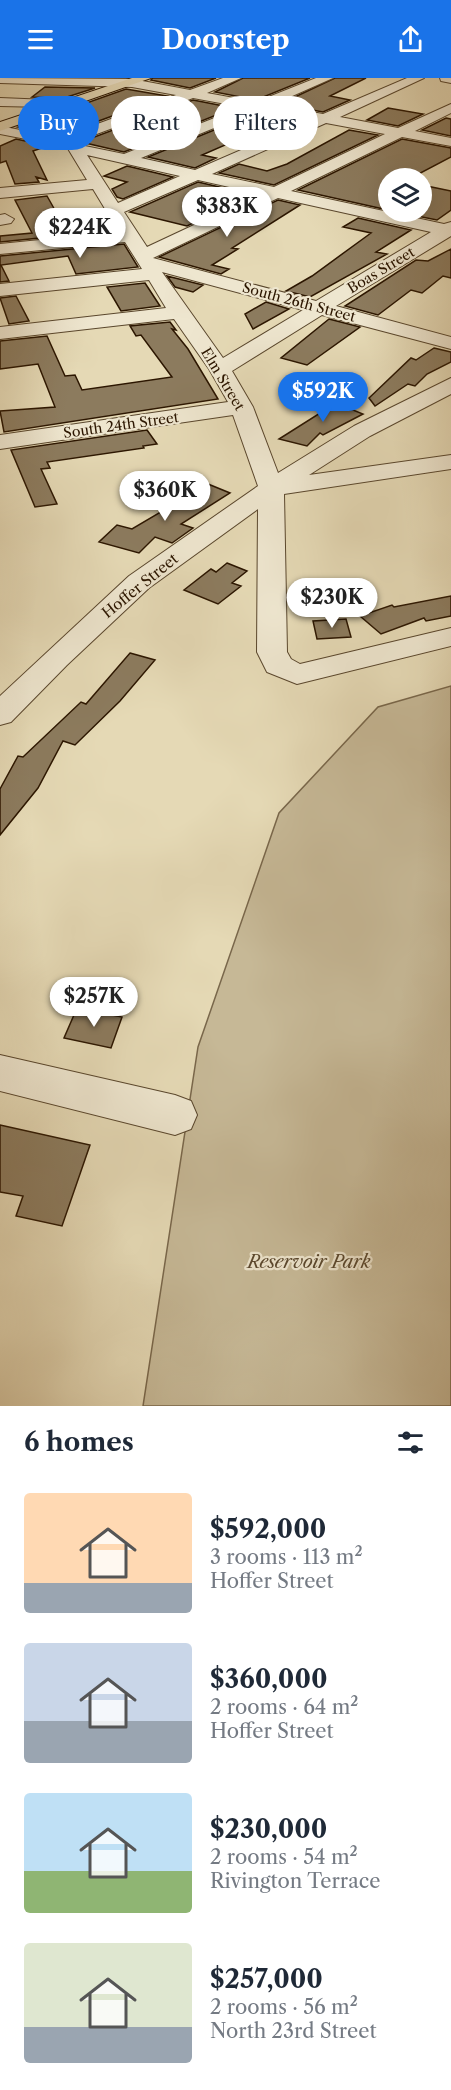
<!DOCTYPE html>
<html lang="en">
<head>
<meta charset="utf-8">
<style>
  :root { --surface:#fff; --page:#f6f6f7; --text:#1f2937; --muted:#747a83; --accent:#1a73e8 }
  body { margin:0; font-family:"Libre Caslon Text",serif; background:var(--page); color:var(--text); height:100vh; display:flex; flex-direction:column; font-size:22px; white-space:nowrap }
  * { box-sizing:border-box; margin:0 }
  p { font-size:20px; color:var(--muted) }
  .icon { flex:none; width:33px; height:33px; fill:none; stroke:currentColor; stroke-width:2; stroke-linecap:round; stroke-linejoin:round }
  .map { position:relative; height:1328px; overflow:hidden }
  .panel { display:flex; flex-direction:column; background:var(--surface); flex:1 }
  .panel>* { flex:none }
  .guide { position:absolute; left:18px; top:18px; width:416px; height:54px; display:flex; gap:12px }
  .fabs { position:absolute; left:378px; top:90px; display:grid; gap:12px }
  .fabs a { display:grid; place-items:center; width:54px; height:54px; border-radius:50%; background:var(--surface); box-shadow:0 6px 24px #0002; font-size:30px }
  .price { position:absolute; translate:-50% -51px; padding:0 14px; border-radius:21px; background:#fff; color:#222; font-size:20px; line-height:39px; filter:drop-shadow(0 2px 3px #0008) }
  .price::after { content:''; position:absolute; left:50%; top:36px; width:18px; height:14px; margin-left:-9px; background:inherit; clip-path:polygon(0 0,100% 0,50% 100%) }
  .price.selected { background:var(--accent); color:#fff }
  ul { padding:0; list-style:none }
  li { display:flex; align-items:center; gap:18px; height:150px; padding:0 24px }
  li span { display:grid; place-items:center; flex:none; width:168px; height:120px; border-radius:6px; color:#555 }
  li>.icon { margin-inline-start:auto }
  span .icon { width:72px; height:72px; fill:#fffc; stroke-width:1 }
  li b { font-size:26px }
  h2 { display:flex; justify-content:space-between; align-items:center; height:72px; padding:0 24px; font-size:26px }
  .tag { padding:0 21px; border-radius:27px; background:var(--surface); box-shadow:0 6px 24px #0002; font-size:21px; line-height:54px }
  .tag.selected { background:var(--accent); color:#fff }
  header { display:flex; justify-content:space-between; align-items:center; height:78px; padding:0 24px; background:var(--accent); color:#fff; font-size:27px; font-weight:700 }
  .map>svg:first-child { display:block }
  .green { fill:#c6b896; stroke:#79674b; stroke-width:1.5 }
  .building { fill:#8c7b5e; stroke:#2c1600; stroke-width:1.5 }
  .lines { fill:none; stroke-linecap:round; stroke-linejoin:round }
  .minor-casing { stroke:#5a472d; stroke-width:2 }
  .major-casing { stroke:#2c1600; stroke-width:2 }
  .minor { fill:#eee6cf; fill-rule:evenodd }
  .major { fill:#e5d9b5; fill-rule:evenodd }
  .labels { text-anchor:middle; stroke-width:4.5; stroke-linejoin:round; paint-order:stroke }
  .far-street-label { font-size:14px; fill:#2c1600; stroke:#eee6cf }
  .street-label { font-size:15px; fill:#2c1600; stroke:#eee6cf }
  .near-park-label { font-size:18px; font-style:italic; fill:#5a472d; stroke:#eee6cf }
</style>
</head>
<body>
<header><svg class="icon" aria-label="menu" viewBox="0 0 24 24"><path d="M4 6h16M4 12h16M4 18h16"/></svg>Doorstep<svg class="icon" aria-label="share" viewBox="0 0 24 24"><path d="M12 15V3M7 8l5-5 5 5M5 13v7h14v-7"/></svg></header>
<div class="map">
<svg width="451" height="1328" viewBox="0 0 451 1328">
  <rect width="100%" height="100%" fill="#e5d9b5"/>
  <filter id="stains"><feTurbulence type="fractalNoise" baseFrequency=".00333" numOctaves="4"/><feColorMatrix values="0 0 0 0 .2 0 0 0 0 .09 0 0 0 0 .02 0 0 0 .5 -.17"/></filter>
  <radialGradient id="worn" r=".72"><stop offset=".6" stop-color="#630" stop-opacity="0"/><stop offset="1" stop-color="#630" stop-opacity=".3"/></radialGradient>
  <!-- green -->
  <path class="green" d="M451 608V1328H143L198 969 279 735 378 629Z"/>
  <!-- building -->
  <path class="building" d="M153 0H216L190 10 151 2Z
    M243 0H310L256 22 215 14Z
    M335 0H366L330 18 350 22 323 34 280 26Z
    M45 9 95 10 64 20 32 19Z
    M126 11 167 18 74 52 61 34Z
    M193 22 234 30 124 74 81 64Z
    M388 30 423 36 398 48 367 42Z
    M258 34 287 40 202 77 216 80 195 90 148 79Z
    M46 39 56 57 18 49Z
    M446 40 451 41V58L422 52Z
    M349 52 378 57 274 107 219 95 239 86 267 93 287 86Z
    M16 61 48 68 33 73 47 102 36 99 39 104 15 106 6 83 0 85V68Z
    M402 61 451 70V79L411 100H388V132L298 112Z
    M127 88 173 99 123 121 117 119 112 111 127 104 104 98Z
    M198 104 253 117 187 148 130 134Z
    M422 107 451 113V132L437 142 397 134H422Z
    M47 118 69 157 0 164V158L32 155 15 122Z
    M278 122 300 127 232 170 238 171 212 187 229 191 221 196 159 179Z
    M358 140 411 152 376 174 387 176 310 219 286 213 312 198 371 155 343 149Z
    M124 166 138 189 76 196 68 178 1 187 9 203 0 204V178Z
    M451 171V200L443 198 422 215 411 212 378 237 345 228 416 182 428 183Z
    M167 198 203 207 193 214 175 209Z
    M145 205 160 228 121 233 107 209Z
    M16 218 29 243 9 246 0 220Z
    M266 224 289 231 253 251 245 236Z
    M329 241 360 249 307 287 281 280Z
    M170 244 176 252 172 251 188 271 218 321 4 354 0 333 55 329 38 286 0 291V263L47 258 65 298 75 297 82 312 172 299 141 257 136 258 130 248Z
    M434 270 451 274V284L427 296 415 308 408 306 375 328 369 320 411 280 416 282Z
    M347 318 353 326 348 330 363 336 323 357 320 355 307 368 279 361Z
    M147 352 157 366 143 368 144 370 47 384 50 390 41 391 57 426 35 429 11 372Z
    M208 406 230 415 181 446 193 450 172 465 155 459 139 475 99 464 117 447 132 451Z
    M227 485 247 493 232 505 241 508 218 526 184 512 211 491 216 494Z
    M451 518V538L426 543 424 540 381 556 360 538 392 527 394 529Z
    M346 541 351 559 317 561 313 543Z
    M130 575 155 582 120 623 75 667 63 663 38 710 0 757V711L18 678 23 679 81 624 86 626Z
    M77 930 122 939 111 970 64 960Z
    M0 1047 90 1067 62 1148 16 1138 23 1118 0 1114Z"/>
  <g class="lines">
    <!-- minor casing -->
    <g class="minor-casing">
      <path id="minor" d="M0 0 132 1 190 12 223 0H241L207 15 256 24 316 0H333L272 27 323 36 407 0H424L340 39 398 50 451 26V35L415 53 451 60V68L402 59 291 113 444 146 451 144V158L336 228 451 259V271L322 237 232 293 253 329 278 395 354 348 451 300V316L370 358 309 397 451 377V391L284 416 287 574 291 581 300 586 451 550V568L297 606 267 594 257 574 258 431 149 510 67 587 11 644 0 647V618L129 498 258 408 233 337 0 371V357L228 324 209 291 174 241 0 261V249L166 230 149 202 0 218V206L142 191 125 164 0 176V166L119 154 93 111 0 120V110L87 102 67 69 0 56V48L61 60 44 32 46 29 0 28V20L73 23V29L56 30 73 55 176 17 132 9 0 5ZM193 20 242 29 124 76 80 67 78 63ZM258 32 310 42 195 92 141 80ZM326 45 385 56 274 109 212 96ZM87 77 180 98 118 125ZM198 102 260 116 147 169 124 134ZM278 120 431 154 316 223 153 180ZM162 194 303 232 223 280Z
        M440 0H451V5L441 3Z
        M5 136 14 141 11 145 0 147V137Z
        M0 977 175 1017 191 1023 197 1037 191 1051 175 1057 0 1013Z"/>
    </g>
    <!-- major casing -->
    <g class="major-casing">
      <path id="major" d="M132 0H151L0 53V44Z"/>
    </g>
    <!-- minor -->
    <use href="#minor" class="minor"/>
    <!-- major -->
    <use href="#major" class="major"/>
  </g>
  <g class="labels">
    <!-- far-street labels -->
    <g class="far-street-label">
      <text transform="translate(381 192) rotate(-31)" y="5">Boas Street</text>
      <text transform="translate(299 224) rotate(15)" y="5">South 26th Street</text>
      <text transform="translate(223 301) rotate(59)" y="5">Elm Street</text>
      <text transform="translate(121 347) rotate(-8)" y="5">South 24th Street</text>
    </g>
    <!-- street labels -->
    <g class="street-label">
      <text transform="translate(140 508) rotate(-39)" y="5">Hoffer Street</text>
    </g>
    <!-- near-park labels -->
    <g class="near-park-label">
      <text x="309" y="1190">Reservoir Park</text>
    </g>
  </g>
  <rect width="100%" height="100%" filter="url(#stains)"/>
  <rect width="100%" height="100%" fill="url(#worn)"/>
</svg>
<div class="fabs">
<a><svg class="icon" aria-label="layers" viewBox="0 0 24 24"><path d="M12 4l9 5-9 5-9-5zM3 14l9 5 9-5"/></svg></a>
</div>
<b class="price" style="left:227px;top:160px">$383K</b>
<b class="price" style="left:80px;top:181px">$224K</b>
<b class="price selected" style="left:323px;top:345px">$592K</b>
<b class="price" style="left:165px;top:444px">$360K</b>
<b class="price" style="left:332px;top:551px">$230K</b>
<b class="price" style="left:94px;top:950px">$257K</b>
<div class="guide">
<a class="tag selected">Buy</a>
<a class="tag">Rent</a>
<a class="tag">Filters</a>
</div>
</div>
<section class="panel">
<h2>6 homes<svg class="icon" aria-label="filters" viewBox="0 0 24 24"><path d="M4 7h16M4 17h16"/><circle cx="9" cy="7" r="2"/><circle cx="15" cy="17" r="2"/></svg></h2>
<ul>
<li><span style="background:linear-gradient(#ffd9b3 75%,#9aa5b1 0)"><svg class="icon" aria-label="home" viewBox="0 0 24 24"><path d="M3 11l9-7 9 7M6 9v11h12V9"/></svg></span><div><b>$592,000</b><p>3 rooms · 113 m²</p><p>Hoffer Street</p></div></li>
<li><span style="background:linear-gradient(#c9d6e8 65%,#9aa5b1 0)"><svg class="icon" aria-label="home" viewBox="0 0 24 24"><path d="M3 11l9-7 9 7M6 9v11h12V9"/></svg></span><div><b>$360,000</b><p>2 rooms · 64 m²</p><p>Hoffer Street</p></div></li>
<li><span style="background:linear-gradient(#bfe0f5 65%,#8fb573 0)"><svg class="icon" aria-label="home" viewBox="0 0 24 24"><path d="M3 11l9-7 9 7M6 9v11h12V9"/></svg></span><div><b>$230,000</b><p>2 rooms · 54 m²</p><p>Rivington Terrace</p></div></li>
<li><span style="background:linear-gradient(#dfe7d0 70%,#9aa5b1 0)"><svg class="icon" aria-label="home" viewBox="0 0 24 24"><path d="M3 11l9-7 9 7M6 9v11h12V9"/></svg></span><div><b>$257,000</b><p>2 rooms · 56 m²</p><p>North 23rd Street</p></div></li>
</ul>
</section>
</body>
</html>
